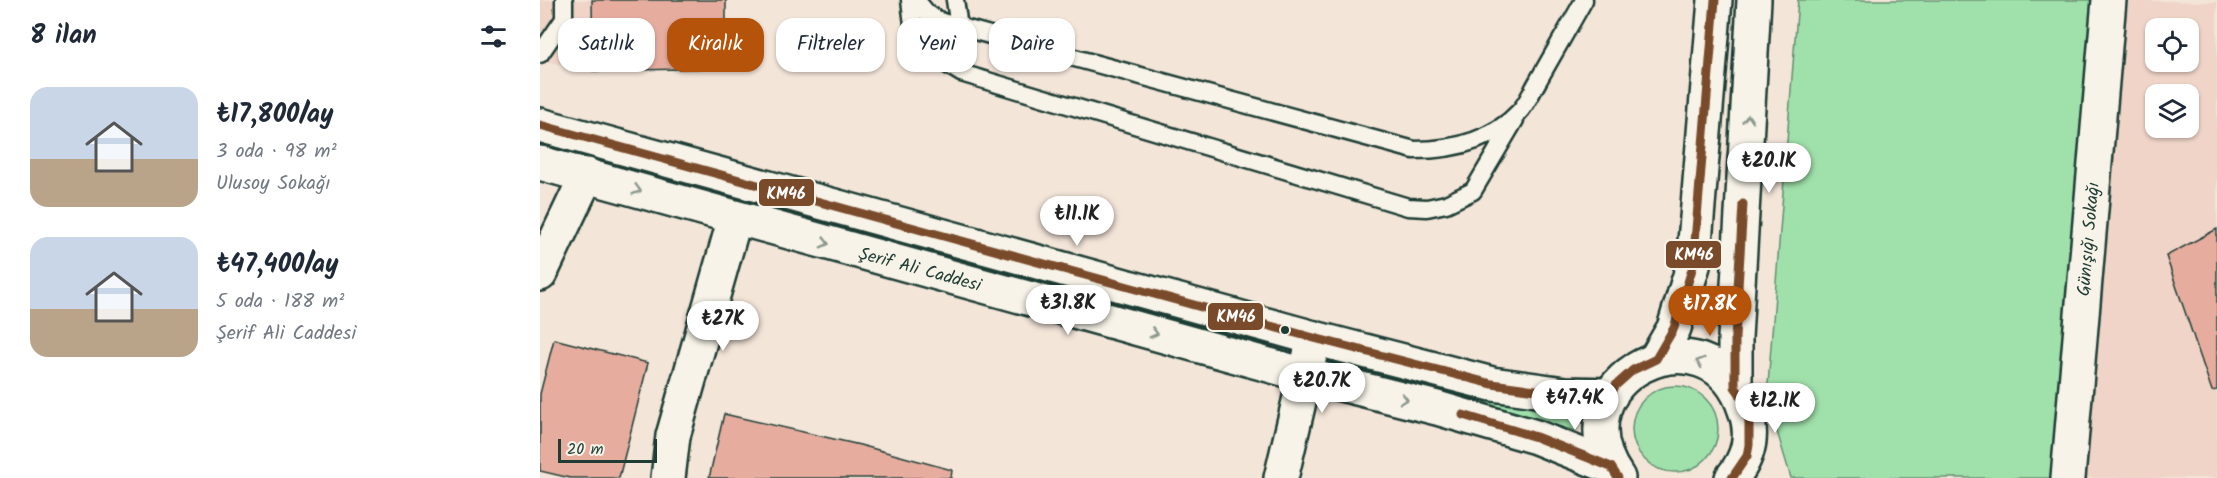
<!DOCTYPE html>
<html lang="tr">
<head>
<meta charset="utf-8">
<style>
  :root { --surface:#fff; --page:#f2f2f3; --text:#1f2937; --muted:#747a83; --accent:#b45309 }
  body { margin:0; font-family:Kalam,sans-serif; background:var(--page); color:var(--text); height:100vh; display:flex; flex-direction:column; font-size:22px; white-space:nowrap }
  * { box-sizing:border-box; margin:0 }
  p { font-size:20px; color:var(--muted) }
  .icon { flex:none; width:33px; height:33px; fill:none; stroke:currentColor; stroke-width:2; stroke-linecap:round; stroke-linejoin:round }
  .map { position:relative; flex:1; overflow:hidden }
  .side { display:flex; flex-direction:column; background:var(--surface); width:540px }
  .side>* { flex:none }
  .banner { position:absolute; left:18px; top:18px; width:570px; height:54px; display:flex; gap:12px }
  .buttons { position:absolute; left:1605px; top:18px; display:grid; gap:12px }
  .buttons a { display:grid; place-items:center; width:54px; height:54px; border-radius:12px; background:var(--surface); box-shadow:0 2px 4px #0004; font-size:30px }
  .scale { position:absolute; left:18px; bottom:15px; width:99px; box-sizing:border-box; padding-left:6px; border:3px solid #1f3d34; border-top:0; font-size:16px; line-height:21px; white-space:nowrap; color:#1f3d34; -webkit-text-stroke:4px #f7f3e8; paint-order:stroke }
  .price { position:absolute; translate:-50% -51px; padding:0 14px; border-radius:21px; background:#fff; color:#222; font-size:20px; line-height:39px; filter:drop-shadow(0 2px 3px #0008) }
  .price::after { content:''; position:absolute; left:50%; top:36px; width:18px; height:14px; margin-left:-9px; background:inherit; clip-path:polygon(0 0,100% 0,50% 100%) }
  .price.active { background:var(--accent); color:#fff }
  ul { padding:0; list-style:none }
  li { display:flex; align-items:center; gap:18px; height:150px; padding:0 30px }
  li span { display:grid; place-items:center; flex:none; width:168px; height:120px; border-radius:18px; color:#555 }
  li>.icon { margin-inline-start:auto }
  span .icon { width:72px; height:72px; fill:#fffc; stroke-width:1 }
  li b { font-size:26px }
  h2 { display:flex; justify-content:space-between; align-items:center; height:72px; padding:0 30px; font-size:26px }
  .chip { padding:0 21px; border-radius:18px; background:var(--surface); box-shadow:0 2px 4px #0004; font-size:21px; line-height:54px }
  .chip.active { background:var(--accent); color:#fff }
  main { display:flex; flex:1; min-height:0 }
  .map>svg:first-child { display:block }
  .built { fill:#f0d4c8; fill-rule:evenodd }
  .green { fill:#a0e1ab; stroke:#608f70; stroke-width:1.5 }
  .building { fill:#e6ad9f; stroke:#1f3d34; stroke-width:1.5 }
  .lines { fill:none; stroke-linecap:round; stroke-linejoin:round }
  .lane-casing { stroke:#1f3d34; stroke-width:21 }
  .street-casing { stroke:#1f3d34; stroke-width:38 }
  .secondary-casing { stroke:#1f3d34; stroke-width:38 }
  .lane { stroke:#f7f3e8; stroke-width:16 }
  .street { stroke:#f7f3e8; stroke-width:33 }
  .secondary { stroke:#f7f3e8; stroke-width:33 }
  .bus-1-casing { stroke:#f7f3e8; stroke-width:14 }
  .bus-1 { stroke:#7a4b2a; stroke-width:9 }
  .oneway { stroke:#8b988e }
  .bus-dot { fill:#1f3d34; stroke:#f7f3e8; stroke-width:2 }
  .labels { text-anchor:middle; stroke-width:4.5; stroke-linejoin:round; paint-order:stroke }
  .street-label { font-size:18px; fill:#1f3d34; stroke:#f7f3e8 }
  .line-badge { stroke:#f7f3e8; stroke-width:2 }
  .badge-label { font-size:16px; text-anchor:middle; font-weight:bold; fill:#fff }
</style>
</head>
<body>
<main>
<section class="side">
<h2>8 ilan<svg class="icon" aria-label="filters" viewBox="0 0 24 24"><path d="M4 7h16M4 17h16"/><circle cx="9" cy="7" r="2"/><circle cx="15" cy="17" r="2"/></svg></h2>
<ul>
<li><span style="background:linear-gradient(#c9d6e8 60%,#b9a48a 0)"><svg class="icon" aria-label="home" viewBox="0 0 24 24"><path d="M3 11l9-7 9 7M6 9v11h12V9"/></svg></span><div><b>₺17,800/ay</b><p>3 oda · 98 m²</p><p>Ulusoy Sokağı</p></div></li>
<li><span style="background:linear-gradient(#c9d6e8 60%,#b9a48a 0)"><svg class="icon" aria-label="home" viewBox="0 0 24 24"><path d="M3 11l9-7 9 7M6 9v11h12V9"/></svg></span><div><b>₺47,400/ay</b><p>5 oda · 188 m²</p><p>Şerif Ali Caddesi</p></div></li>
</ul>
</section>
<div class="map">
<svg width="1677" height="478" viewBox="0 0 1677 478">
  <rect width="100%" height="100%" fill="#f4e5d9"/>
  <filter id="ink" filterUnits="userSpaceOnUse"><feTurbulence type="fractalNoise" baseFrequency=".0167" numOctaves="2"/><feDisplacementMap in="SourceGraphic" scale="12" xChannelSelector="R" yChannelSelector="G"/><feConvolveMatrix kernelMatrix="1 2 1 2 8 2 1 2 1" color-interpolation-filters="sRGB"/></filter>
  <g filter="url(#ink)">
    <!-- built -->
    <path class="built" d="M0 0H52L53 71 0 60Z
      M1569 0 1677 2V478H1522ZM1616 28H1648V62H1616ZM1616 94H1648V128H1616Z"/>
    <!-- green -->
    <path class="green" d="M1258 0H1569L1522 478H1251L1227 398Z
      M78 162 751 340 748 352 75 174Z
      M806 357 1039 421 1036 431 803 367Z
      M1092 429a43 43 0 1 1 86 0a43 43 0 1 1-86 0Z"/>
    <!-- building -->
    <path class="building" d="M52 0H186V68L53 71Z
      M1677 229V390L1672 391 1626 256Z
      M14 339 108 363 79 478H30L0 471V394Z
      M184 414 320 445 412 470 411 478H169Z"/>
    <g class="lines">
      <!-- lane casing -->
      <g class="lane-casing">
        <path id="lane" d="M370 0 374 33 395 57 421 73 868 207 887 208 906 204 933 191 975 120
          M376 0 387 13 402 22 874 150C912 150 951 142 979 112 987 104 992 91 998 81 1013 54 1029 27 1044 0
          M415 0 419 27
          M0 54 24 19V0"/>
      </g>
      <!-- street casing -->
      <g class="street-casing">
        <path id="street" d="M0 274 47 175
          M128 478 133 436 195 218
          M741 478 774 338
          M1528 478 1569 0"/>
      </g>
      <!-- secondary casing -->
      <g class="secondary-casing">
        <path id="secondary" d="M0 125 774 338 952 384 1025 394 1071 395
          M0 163 765 375 897 408 996 437 1071 467
          M1116 359 1134 328 1153 266 1175 0
          M1195 387V338L1214 0
          M1078 478C1009 379 1170 300 1205 410 1214 435 1209 457 1192 478"/>
      </g>
      <!-- lane -->
      <use href="#lane" class="lane"/>
      <!-- street -->
      <use href="#street" class="street"/>
      <!-- secondary -->
      <use href="#secondary" class="secondary"/>
      <!-- bus-1 casing -->
      <g class="bus-1-casing">
        <path id="bus-1" d="M0 125 774 338 952 384 1025 394 1071 395 1075 386 1093 370 1116 359 1134 328 1153 266 1175 0
          M923 415 996 437 1049 458 1071 467 1078 478
          M1192 478 1207 456 1209 445V421L1200 394 1195 387V338L1203 204"/>
      </g>
      <!-- bus-1 -->
      <use href="#bus-1" class="bus-1"/>
    </g>
    <!-- one-way arrows -->
    <defs><path id="oneway-chevron" d="M-2-3.5L2.5 0L-2 3.5" fill="none" stroke-width="1.6" stroke-linecap="round" stroke-linejoin="round" transform="scale(1.5)"/></defs>
    <g class="oneway">
      <use href="#oneway-chevron" transform="translate(1208 119) rotate(-87)"/>
      <use href="#oneway-chevron" transform="translate(97 190) rotate(16)"/>
      <use href="#oneway-chevron" transform="translate(285 243) rotate(15)"/>
      <use href="#oneway-chevron" transform="translate(614 333) rotate(15)"/>
      <use href="#oneway-chevron" transform="translate(1160 362) rotate(-162)"/>
      <use href="#oneway-chevron" transform="translate(864 399) rotate(14)"/>
    </g>
  </g>
  <!-- markers -->
  <circle class="bus-dot" cx="745" cy="330" r="5"/>
  <g class="labels">
    <!-- street labels -->
    <g class="street-label">
      <text transform="translate(1548 239) rotate(-85)" y="6">Günışığı Sokağı</text>
      <text transform="translate(380 269) rotate(15)" y="6">Şerif Ali Caddesi</text>
    </g>
  </g>
  <g class="line-badge">
    <rect x="218" y="178" width="57" height="29" rx="6" fill="#7a4b2a"/>
    <rect x="1125" y="240" width="57" height="29" rx="6" fill="#7a4b2a"/>
    <rect x="667" y="302" width="57" height="29" rx="6" fill="#7a4b2a"/>
  </g>
  <g class="badge-label">
    <text x="246" y="199">KM46</text>
    <text x="1154" y="260">KM46</text>
    <text x="696" y="322">KM46</text>
  </g>
</svg>
<div class="buttons">
<a><svg class="icon" aria-label="locate" viewBox="0 0 24 24"><circle cx="12" cy="12" r="6"/><path d="M12 2v4M12 18v4M2 12h4M18 12h4"/></svg></a>
<a><svg class="icon" aria-label="layers" viewBox="0 0 24 24"><path d="M12 4l9 5-9 5-9-5zM3 14l9 5 9-5"/></svg></a>
</div>
<div class="scale">20 m</div>
<b class="price" style="left:1229px;top:194px">₺20.1K</b>
<b class="price" style="left:537px;top:247px">₺11.1K</b>
<b class="price" style="left:528px;top:336px">₺31.8K</b>
<b class="price active" style="left:1170px;top:337px">₺17.8K</b>
<b class="price" style="left:183px;top:352px">₺27K</b>
<b class="price" style="left:782px;top:414px">₺20.7K</b>
<b class="price" style="left:1035px;top:431px">₺47.4K</b>
<b class="price" style="left:1235px;top:434px">₺12.1K</b>
<div class="banner">
<a class="chip">Satılık</a>
<a class="chip active">Kiralık</a>
<a class="chip">Filtreler</a>
<a class="chip">Yeni</a>
<a class="chip">Daire</a>
</div>
</div>
</main>
</body>
</html>
